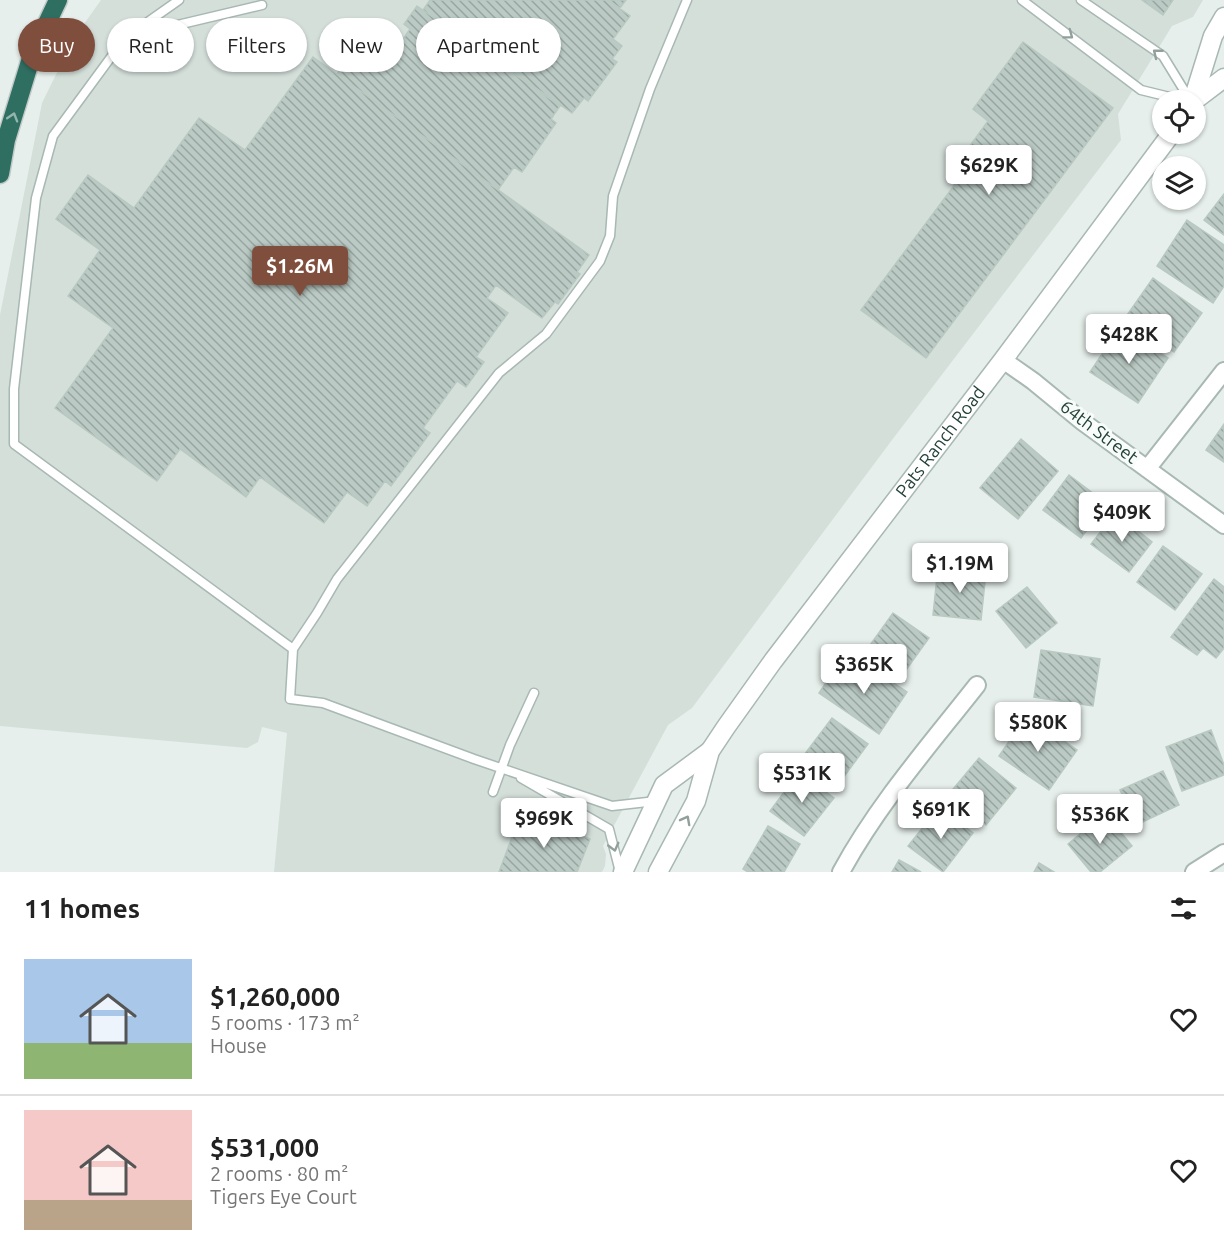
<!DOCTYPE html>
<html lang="en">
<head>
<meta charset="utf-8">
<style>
  :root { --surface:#fff; --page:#f6f6f6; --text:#222; --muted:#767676; --line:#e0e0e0; --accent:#804e3d }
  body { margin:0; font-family:Ubuntu,sans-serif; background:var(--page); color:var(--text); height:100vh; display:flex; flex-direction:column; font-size:22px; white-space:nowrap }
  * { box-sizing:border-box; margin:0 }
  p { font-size:20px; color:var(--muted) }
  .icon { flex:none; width:33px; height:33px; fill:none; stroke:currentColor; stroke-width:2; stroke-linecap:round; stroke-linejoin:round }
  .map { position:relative; height:872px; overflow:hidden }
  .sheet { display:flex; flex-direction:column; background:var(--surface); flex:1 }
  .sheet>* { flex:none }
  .banner { position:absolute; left:18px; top:18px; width:600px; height:54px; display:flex; gap:12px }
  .buttons { position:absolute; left:1152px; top:90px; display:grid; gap:12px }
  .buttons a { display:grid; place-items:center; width:54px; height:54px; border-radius:50%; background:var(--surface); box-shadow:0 2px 4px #0004; font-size:30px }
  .price { position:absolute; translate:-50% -51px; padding:0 14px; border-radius:6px; background:#fff; color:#222; font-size:20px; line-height:39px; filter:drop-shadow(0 2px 3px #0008) }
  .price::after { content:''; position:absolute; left:50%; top:36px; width:18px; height:14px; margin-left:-9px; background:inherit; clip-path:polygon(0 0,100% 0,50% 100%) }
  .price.current { background:var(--accent); color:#fff }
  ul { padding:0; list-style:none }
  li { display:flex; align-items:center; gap:18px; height:150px; padding:0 24px }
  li+li { border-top:2px solid var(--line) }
  li span { display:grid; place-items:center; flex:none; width:168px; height:120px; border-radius:0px; color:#555 }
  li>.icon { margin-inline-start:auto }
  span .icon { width:72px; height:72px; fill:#fffc; stroke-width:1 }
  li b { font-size:26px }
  h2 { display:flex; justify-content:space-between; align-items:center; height:72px; padding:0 24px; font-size:26px }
  .pill { padding:0 21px; border-radius:27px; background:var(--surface); box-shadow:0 2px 4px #0004; font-size:21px; line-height:54px }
  .pill.current { background:var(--accent); color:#fff }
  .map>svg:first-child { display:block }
  .built { fill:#d4dfda }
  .building { fill:url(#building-back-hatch); stroke:#b8c9c2; stroke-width:1.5 }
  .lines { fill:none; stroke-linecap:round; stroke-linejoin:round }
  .service-casing { stroke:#a8b8b2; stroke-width:11 }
  .minor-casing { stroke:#a8b8b2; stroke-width:20 }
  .tertiary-casing { stroke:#a8b8b2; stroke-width:21 }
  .motorway-casing { stroke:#c2cac8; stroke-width:21 }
  .service { stroke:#fff; stroke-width:8 }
  .minor { stroke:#fff; stroke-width:16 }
  .tertiary { stroke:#fff; stroke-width:18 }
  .motorway { stroke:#2f6f62; stroke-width:18 }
  .oneway { stroke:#92a09c }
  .oneway2 { stroke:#93b5ae }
  .labels { text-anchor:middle; stroke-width:6; stroke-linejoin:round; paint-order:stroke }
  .street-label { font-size:18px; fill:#24423a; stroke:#f7fbf9 }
</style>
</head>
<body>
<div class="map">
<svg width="1224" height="872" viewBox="0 0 1224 872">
  <defs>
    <pattern id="building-back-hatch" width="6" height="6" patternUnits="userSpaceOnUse" patternTransform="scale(1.5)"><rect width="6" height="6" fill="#bbcac4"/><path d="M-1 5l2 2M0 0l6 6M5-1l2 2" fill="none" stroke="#98a6a0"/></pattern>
  </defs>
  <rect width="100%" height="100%" fill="#e6efeb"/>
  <!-- built -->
  <path class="built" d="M101 0H1203L1193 17 1172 26 1118 114 1121 140 892 440 692 708 668 725 603 846 606 854 605 866 602 872H274L287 733 262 727 258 742 247 748 0 726V315L42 103 74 38Z"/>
  <!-- building -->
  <path class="building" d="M430 0H608L630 16 613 39 622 46 612 59 617 62 588 101 584 98 572 113 423 10Z
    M608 0H626L620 8Z
    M1142 0H1173L1163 15Z
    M417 6 560 106 551 119 556 123 522 172 514 167 498 190 337 74 355 48 384 67 410 29 404 24Z
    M1023 42 1113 108 926 358 861 310 962 175 953 169 988 121 973 109Z
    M313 57 589 255 577 272 580 274 558 304 555 302 542 318 496 285 487 298 508 313 476 357 484 362 466 387 457 381 423 428 430 433 391 486 385 481 367 506 347 492 324 523 260 477 246 497 180 449 157 481 55 408 113 328 68 296 100 250 56 219 88 175 134 208 199 118 245 150Z
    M1224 194V235L1204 220Z
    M1187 220 1224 245V286L1213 303 1157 266Z
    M1153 278 1202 313 1174 352 1125 318Z
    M1120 327 1168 358 1138 403 1090 372Z
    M1224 424V462L1206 450Z
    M1021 439 1058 471 1018 519 980 488Z
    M1069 475 1107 504 1081 538 1043 510Z
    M1115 513 1152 542 1129 572 1091 544Z
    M1163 546 1202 574 1175 610 1137 582Z
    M938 567 986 572 981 620 933 615Z
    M1214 579 1224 587V648L1216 658 1203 648 1197 655 1171 637Z
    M1027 587 1057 623 1026 648 996 611Z
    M893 613 929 638 901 677 865 652Z
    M1041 650 1100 659 1093 706 1034 697Z
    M858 659 907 692 879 734 819 693 835 669 846 676Z
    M1027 715 1077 750 1049 790 999 756Z
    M832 718 868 744 840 782 804 755Z
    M1211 730 1224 765V775L1182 791 1166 747Z
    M979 758 1016 788 986 825 949 794Z
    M1163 771 1179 805 1136 825 1120 790Z
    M799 772 834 798 804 836 770 811Z
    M939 807 973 833 943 872 908 846Z
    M1105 813 1132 846 1100 872H1091L1068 844Z
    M528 815 590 839 577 872H499L515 829 521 832Z
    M768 826 800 844 784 872H748L743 869Z
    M899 860 921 872H892Z
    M1039 863 1054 872H1034Z"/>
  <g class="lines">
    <!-- service casing -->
    <g class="service-casing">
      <path id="service" d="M179 0 125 38 53 136 36 198 14 389V444L293 649
        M1022 0 1141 90 1182 100
        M1081 0 1163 56 1190 100
        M131 36 262 5
        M521 778 609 829 620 872
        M493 792 510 745 534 693
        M656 801 612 806 474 759 323 703 290 699 293 649 317 613 337 579 499 373 546 334 600 261 610 236 613 196 650 89 687 0"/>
    </g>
    <!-- minor casing -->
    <g class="minor-casing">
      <path id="minor" d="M1003 360 1033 381 1083 422 1224 525
        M1147 469 1224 371
        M841 872C878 804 929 746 977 685
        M1194 872 1224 853"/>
    </g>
    <!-- tertiary casing -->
    <g class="tertiary-casing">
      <g id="tertiary">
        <path d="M1193 100 1213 36 1224 17"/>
        <path d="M1195 100 1224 78"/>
        <path d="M623 872 664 785 710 751"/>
        <path id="s1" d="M658 872 696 801 710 751 726 727 773 661 1003 360 1171 134"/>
      </g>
    </g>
    <!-- motorway casing -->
    <g class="motorway-casing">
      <path id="motorway" d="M0 174 6 140 32 55 58 0"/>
    </g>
    <!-- service -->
    <use href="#service" class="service"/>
    <!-- minor -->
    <use href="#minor" class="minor"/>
    <!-- tertiary -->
    <use href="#tertiary" class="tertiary"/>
    <!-- motorway -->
    <use href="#motorway" class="motorway"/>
  </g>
  <!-- one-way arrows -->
  <defs><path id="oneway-chevron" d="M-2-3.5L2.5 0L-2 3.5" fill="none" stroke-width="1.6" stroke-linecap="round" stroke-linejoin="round" transform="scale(1.5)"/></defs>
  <g class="oneway">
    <use href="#oneway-chevron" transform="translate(1069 35) rotate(37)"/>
    <use href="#oneway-chevron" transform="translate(1157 53) rotate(-141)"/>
    <use href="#oneway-chevron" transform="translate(686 820) rotate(-62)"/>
    <use href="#oneway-chevron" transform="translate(614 847) rotate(75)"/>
  </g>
  <use class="oneway2" href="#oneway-chevron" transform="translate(13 117) rotate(-73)"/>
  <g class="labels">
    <!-- street labels -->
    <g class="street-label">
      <text transform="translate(1099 432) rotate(37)" y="6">64th Street</text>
      <text dy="6" stroke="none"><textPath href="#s1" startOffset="518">Pats Ranch Road</textPath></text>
    </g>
  </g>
</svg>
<div class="buttons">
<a><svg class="icon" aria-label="locate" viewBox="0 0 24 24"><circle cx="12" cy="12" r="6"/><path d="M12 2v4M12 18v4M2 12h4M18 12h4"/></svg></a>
<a><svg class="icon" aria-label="layers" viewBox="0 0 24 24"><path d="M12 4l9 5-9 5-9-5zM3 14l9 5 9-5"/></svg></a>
</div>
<b class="price" style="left:989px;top:196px">$629K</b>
<b class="price current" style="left:300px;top:297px">$1.26M</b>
<b class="price" style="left:1129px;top:365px">$428K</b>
<b class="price" style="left:1122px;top:543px">$409K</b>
<b class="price" style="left:960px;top:594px">$1.19M</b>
<b class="price" style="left:864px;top:695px">$365K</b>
<b class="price" style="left:1038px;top:753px">$580K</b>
<b class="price" style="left:802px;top:804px">$531K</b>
<b class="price" style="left:941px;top:840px">$691K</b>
<b class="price" style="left:1100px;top:845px">$536K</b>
<b class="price" style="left:544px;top:849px">$969K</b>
<div class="banner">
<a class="pill current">Buy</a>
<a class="pill">Rent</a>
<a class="pill">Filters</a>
<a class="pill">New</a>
<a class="pill">Apartment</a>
</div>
</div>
<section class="sheet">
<h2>11 homes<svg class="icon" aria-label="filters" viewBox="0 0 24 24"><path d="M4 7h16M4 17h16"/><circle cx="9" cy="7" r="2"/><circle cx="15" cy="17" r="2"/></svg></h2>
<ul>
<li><span style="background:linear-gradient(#a9c7e8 70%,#8fb573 0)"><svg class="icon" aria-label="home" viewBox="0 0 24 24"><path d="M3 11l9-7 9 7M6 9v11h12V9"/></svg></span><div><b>$1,260,000</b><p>5 rooms · 173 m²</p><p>House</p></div><svg class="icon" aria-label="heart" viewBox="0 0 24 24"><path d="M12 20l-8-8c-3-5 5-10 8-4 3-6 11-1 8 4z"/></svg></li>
<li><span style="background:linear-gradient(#f6c9c9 75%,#b9a48a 0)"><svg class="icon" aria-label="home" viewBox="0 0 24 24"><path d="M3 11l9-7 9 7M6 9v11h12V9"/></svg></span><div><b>$531,000</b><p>2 rooms · 80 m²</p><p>Tigers Eye Court</p></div><svg class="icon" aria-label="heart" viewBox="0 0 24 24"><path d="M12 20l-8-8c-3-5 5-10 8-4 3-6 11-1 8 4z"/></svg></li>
</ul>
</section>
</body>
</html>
